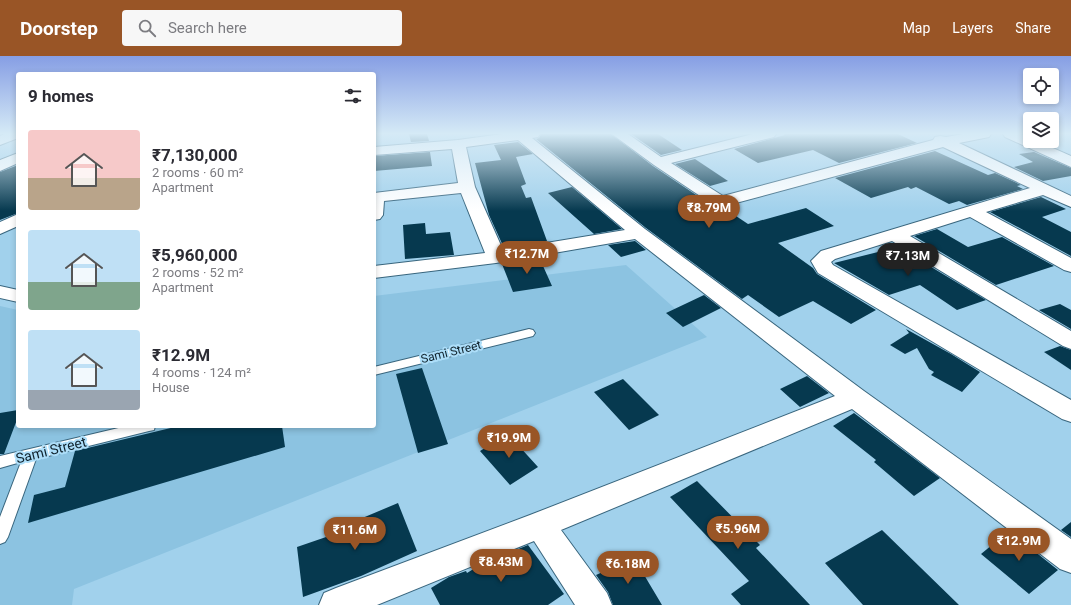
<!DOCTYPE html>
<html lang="en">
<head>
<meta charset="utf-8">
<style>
  :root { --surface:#fff; --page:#f7f7f7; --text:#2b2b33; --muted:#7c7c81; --accent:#995526 }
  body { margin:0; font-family:Roboto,sans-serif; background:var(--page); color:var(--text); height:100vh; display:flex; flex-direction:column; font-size:15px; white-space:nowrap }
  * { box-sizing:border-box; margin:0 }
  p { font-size:13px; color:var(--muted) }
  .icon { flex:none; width:22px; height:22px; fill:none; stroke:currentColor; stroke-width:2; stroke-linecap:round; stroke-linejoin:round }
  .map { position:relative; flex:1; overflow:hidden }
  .side { position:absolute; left:16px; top:16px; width:360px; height:356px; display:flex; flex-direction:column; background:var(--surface); border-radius:4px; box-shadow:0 2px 6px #0003 }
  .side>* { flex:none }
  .fabs { position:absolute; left:1023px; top:12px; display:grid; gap:8px }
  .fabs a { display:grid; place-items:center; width:36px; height:36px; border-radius:4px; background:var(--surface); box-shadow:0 2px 6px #0003; font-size:20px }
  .price { position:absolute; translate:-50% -34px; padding:0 9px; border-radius:14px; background:var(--accent); color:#fff; font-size:13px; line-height:26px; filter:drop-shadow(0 1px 2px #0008) }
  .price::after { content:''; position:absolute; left:50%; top:24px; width:12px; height:9px; margin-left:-6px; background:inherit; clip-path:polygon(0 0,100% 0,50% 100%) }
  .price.selected { background:#222; color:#fff }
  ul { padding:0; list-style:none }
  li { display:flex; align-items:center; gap:12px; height:100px; padding:0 12px }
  li span { display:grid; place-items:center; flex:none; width:112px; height:80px; border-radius:4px; color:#555 }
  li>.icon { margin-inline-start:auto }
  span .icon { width:48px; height:48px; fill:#fffc; stroke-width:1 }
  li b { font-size:17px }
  h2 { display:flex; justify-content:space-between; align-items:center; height:48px; padding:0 12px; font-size:17px }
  header { display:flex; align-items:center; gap:24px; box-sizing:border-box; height:56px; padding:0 20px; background:var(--accent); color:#fff }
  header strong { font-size:19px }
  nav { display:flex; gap:22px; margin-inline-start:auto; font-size:14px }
  .search { width:280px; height:36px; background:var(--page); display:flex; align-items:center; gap:10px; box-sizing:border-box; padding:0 14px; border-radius:4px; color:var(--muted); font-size:15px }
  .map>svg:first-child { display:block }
  .built { fill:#8cc3e1 }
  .building { fill:#06394f }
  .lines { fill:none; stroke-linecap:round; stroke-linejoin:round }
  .lane-casing { stroke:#39667e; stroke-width:2 }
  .street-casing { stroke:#39667e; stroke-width:2 }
  .lane { fill:#fff; fill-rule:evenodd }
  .street { fill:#fff; fill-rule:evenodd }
  .labels { text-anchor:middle; stroke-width:4; stroke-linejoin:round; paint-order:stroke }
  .street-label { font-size:12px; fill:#0f222c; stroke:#addef9 }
  .near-street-label { font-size:14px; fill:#0f222c; stroke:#addef9 }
</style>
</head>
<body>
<header>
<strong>Doorstep</strong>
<div class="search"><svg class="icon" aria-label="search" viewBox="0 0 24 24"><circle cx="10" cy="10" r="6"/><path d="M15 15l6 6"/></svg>Search here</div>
<nav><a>Map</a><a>Layers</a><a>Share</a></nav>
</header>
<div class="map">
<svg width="1071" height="549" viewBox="0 0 1071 549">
  <rect width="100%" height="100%" fill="#a1d1ec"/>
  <!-- built -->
  <path class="built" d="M626 209 707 281 74 533 72 549H0V250L18 254V370H374V240Z"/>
  <!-- building -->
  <path class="building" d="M409 78H427L429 85 411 86Z
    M541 78H611L653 110 714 151 724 152 748 168 806 152 834 170 778 187 813 212 817 218 876 254 851 268 813 245 779 261 748 239 742 243 646 172 536 83 539 82Z
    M631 78H658L682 94 661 99Z
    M784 78H898L917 87 839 107 813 94 758 107 734 93 774 82 785 79Z
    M518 86 533 98 516 101 526 128 521 130 526 142 531 141 547 185 504 192 489 159 475 107 501 104 494 89Z
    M935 95 988 119 995 117 1021 129 1017 130 1023 133 967 149 959 145 949 148 916 131 911 133 908 131 871 142 835 122Z
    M430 96 432 110 374 115V100Z
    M1034 96 1071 112V120L1043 125 1014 111 1033 106 1019 98Z
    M695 103 728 125 710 130 675 108Z
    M18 109V157L0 164V116Z
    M572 131 622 173 594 178 548 137Z
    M1041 141 1066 153 1042 161 1071 176V200L990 156Z
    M425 167 426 178 450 176 454 199 405 203 403 169Z
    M937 173 968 191 1002 181 1054 210 996 229 914 180Z
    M635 185 646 194 621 201 608 189Z
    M898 191 986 244 957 254 920 229 889 239 834 207Z
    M539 201 552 230 513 236 502 208Z
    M704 239 721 252 683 271 666 257Z
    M1060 248 1071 254V273L1039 254Z
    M906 273 951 298 980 316 962 336 931 319 934 316 929 313 917 292 905 298 890 289 909 277Z
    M1060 290 1071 294V314L1044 296Z
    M422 312 448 388 418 397 396 318Z
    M807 320 829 337 800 351 780 333Z
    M623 323 659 359 629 374 594 336Z
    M18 354V361L4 398H0V357Z
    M854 357 940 422 914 440 874 406 876 404 833 370Z
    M179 370H282L285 391 28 467 34 439 65 431 75 395Z
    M508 378 538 411 510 429 480 395Z
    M697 425 760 489 756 492 810 549H741L731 538 749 525 670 441Z
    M398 447 417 495 361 520 303 541 297 491 361 469 360 463Z
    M1071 466V481L1061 474Z
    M882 474 959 549H863L825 507Z
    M1009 475 1058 514 1029 538 981 498Z
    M528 489 564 538 548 549H440L431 532 449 521 466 515 467 517 480 509Z
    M634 502 662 549H613L608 536 596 519Z"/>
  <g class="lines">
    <!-- lane casing -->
    <g class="lane-casing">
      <path id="lane" d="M529 273 533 274 535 277 533 280 374 319V311Z
        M127 370H155L154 374 149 375 36 403 8 481 5 486 0 488V461L21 406 0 412V400Z"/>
    </g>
    <!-- street casing -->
    <g class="street-casing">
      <path id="street" d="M4 78H18V82L0 89V80Z
        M502 78H540L538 81 532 82 645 173 864 335 1071 483V517L1060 513 852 353 561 474 607 537 612 549H575L534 485 377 549H319L324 537 336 532 530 459 835 340 635 183 496 207 374 222V210L485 197 461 137 384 145 383 159 380 163 374 164V137L458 127 452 93 374 99V91L458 84ZM518 84 625 174 503 194 475 131 466 91Z
        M612 78H628L661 101 753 78H776L774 81 671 107 723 140 933 84 935 81 940 80 946 81 963 78H991L989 81 959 87 1071 140V151L1043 139 986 156 1071 202V216L1064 214 970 161 910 180 1071 275V293L1063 290 892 185 835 203 831 206 833 209 1071 344V366L1062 363 818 217 811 205 821 195 1030 132 943 91 721 151 715 150 654 109Z
        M1003 78H1021L1030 82V85H1037L1071 100V111L1005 81Z
        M18 97V107L0 115V104Z
        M18 158V170L0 178V166Z
        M0 230 18 234V246L0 242Z"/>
    </g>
    <!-- lane -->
    <use href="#lane" class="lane"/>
    <!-- street -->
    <use href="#street" class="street"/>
  </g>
  <!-- sky -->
  <linearGradient id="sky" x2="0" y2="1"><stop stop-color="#869ee4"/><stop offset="0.5" stop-color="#d5eaf6"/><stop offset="1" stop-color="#d5eaf6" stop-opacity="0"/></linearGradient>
  <rect width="1071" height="155" fill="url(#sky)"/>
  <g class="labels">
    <!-- street labels -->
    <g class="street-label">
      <text transform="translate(451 296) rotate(-14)" y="4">Sami Street</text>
    </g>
    <!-- near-street labels -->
    <g class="near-street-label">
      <text transform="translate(51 394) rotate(-14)" y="5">Sami Street</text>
    </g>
  </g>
</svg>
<div class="fabs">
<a><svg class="icon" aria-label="locate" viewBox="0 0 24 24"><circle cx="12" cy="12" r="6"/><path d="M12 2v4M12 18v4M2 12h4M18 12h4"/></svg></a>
<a><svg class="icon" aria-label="layers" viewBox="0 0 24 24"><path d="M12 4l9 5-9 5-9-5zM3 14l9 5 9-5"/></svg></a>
</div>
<b class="price" style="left:709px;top:173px">₹8.79M</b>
<b class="price" style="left:527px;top:219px">₹12.7M</b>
<b class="price selected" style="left:908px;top:221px">₹7.13M</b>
<b class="price" style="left:509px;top:403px">₹19.9M</b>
<b class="price" style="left:738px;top:494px">₹5.96M</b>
<b class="price" style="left:355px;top:495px">₹11.6M</b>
<b class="price" style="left:1019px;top:506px">₹12.9M</b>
<b class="price" style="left:501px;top:527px">₹8.43M</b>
<b class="price" style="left:628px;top:529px">₹6.18M</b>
<section class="side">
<h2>9 homes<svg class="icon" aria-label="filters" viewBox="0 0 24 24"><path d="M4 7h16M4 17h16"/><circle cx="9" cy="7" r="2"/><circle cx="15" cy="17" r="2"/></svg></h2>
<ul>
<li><span style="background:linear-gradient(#f6c9c9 60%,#b9a48a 0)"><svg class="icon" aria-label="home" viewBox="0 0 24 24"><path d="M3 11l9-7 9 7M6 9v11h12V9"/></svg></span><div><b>₹7,130,000</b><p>2 rooms · 60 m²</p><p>Apartment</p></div></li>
<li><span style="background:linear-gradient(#bfe0f5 65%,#7fa58c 0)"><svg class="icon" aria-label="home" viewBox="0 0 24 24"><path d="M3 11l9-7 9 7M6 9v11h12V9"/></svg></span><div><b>₹5,960,000</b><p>2 rooms · 52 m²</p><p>Apartment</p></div></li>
<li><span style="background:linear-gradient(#bfe0f5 75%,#9aa5b1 0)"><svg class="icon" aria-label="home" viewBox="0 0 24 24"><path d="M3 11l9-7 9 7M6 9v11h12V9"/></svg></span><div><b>₹12.9M</b><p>4 rooms · 124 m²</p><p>House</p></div></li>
</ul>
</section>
</div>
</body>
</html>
